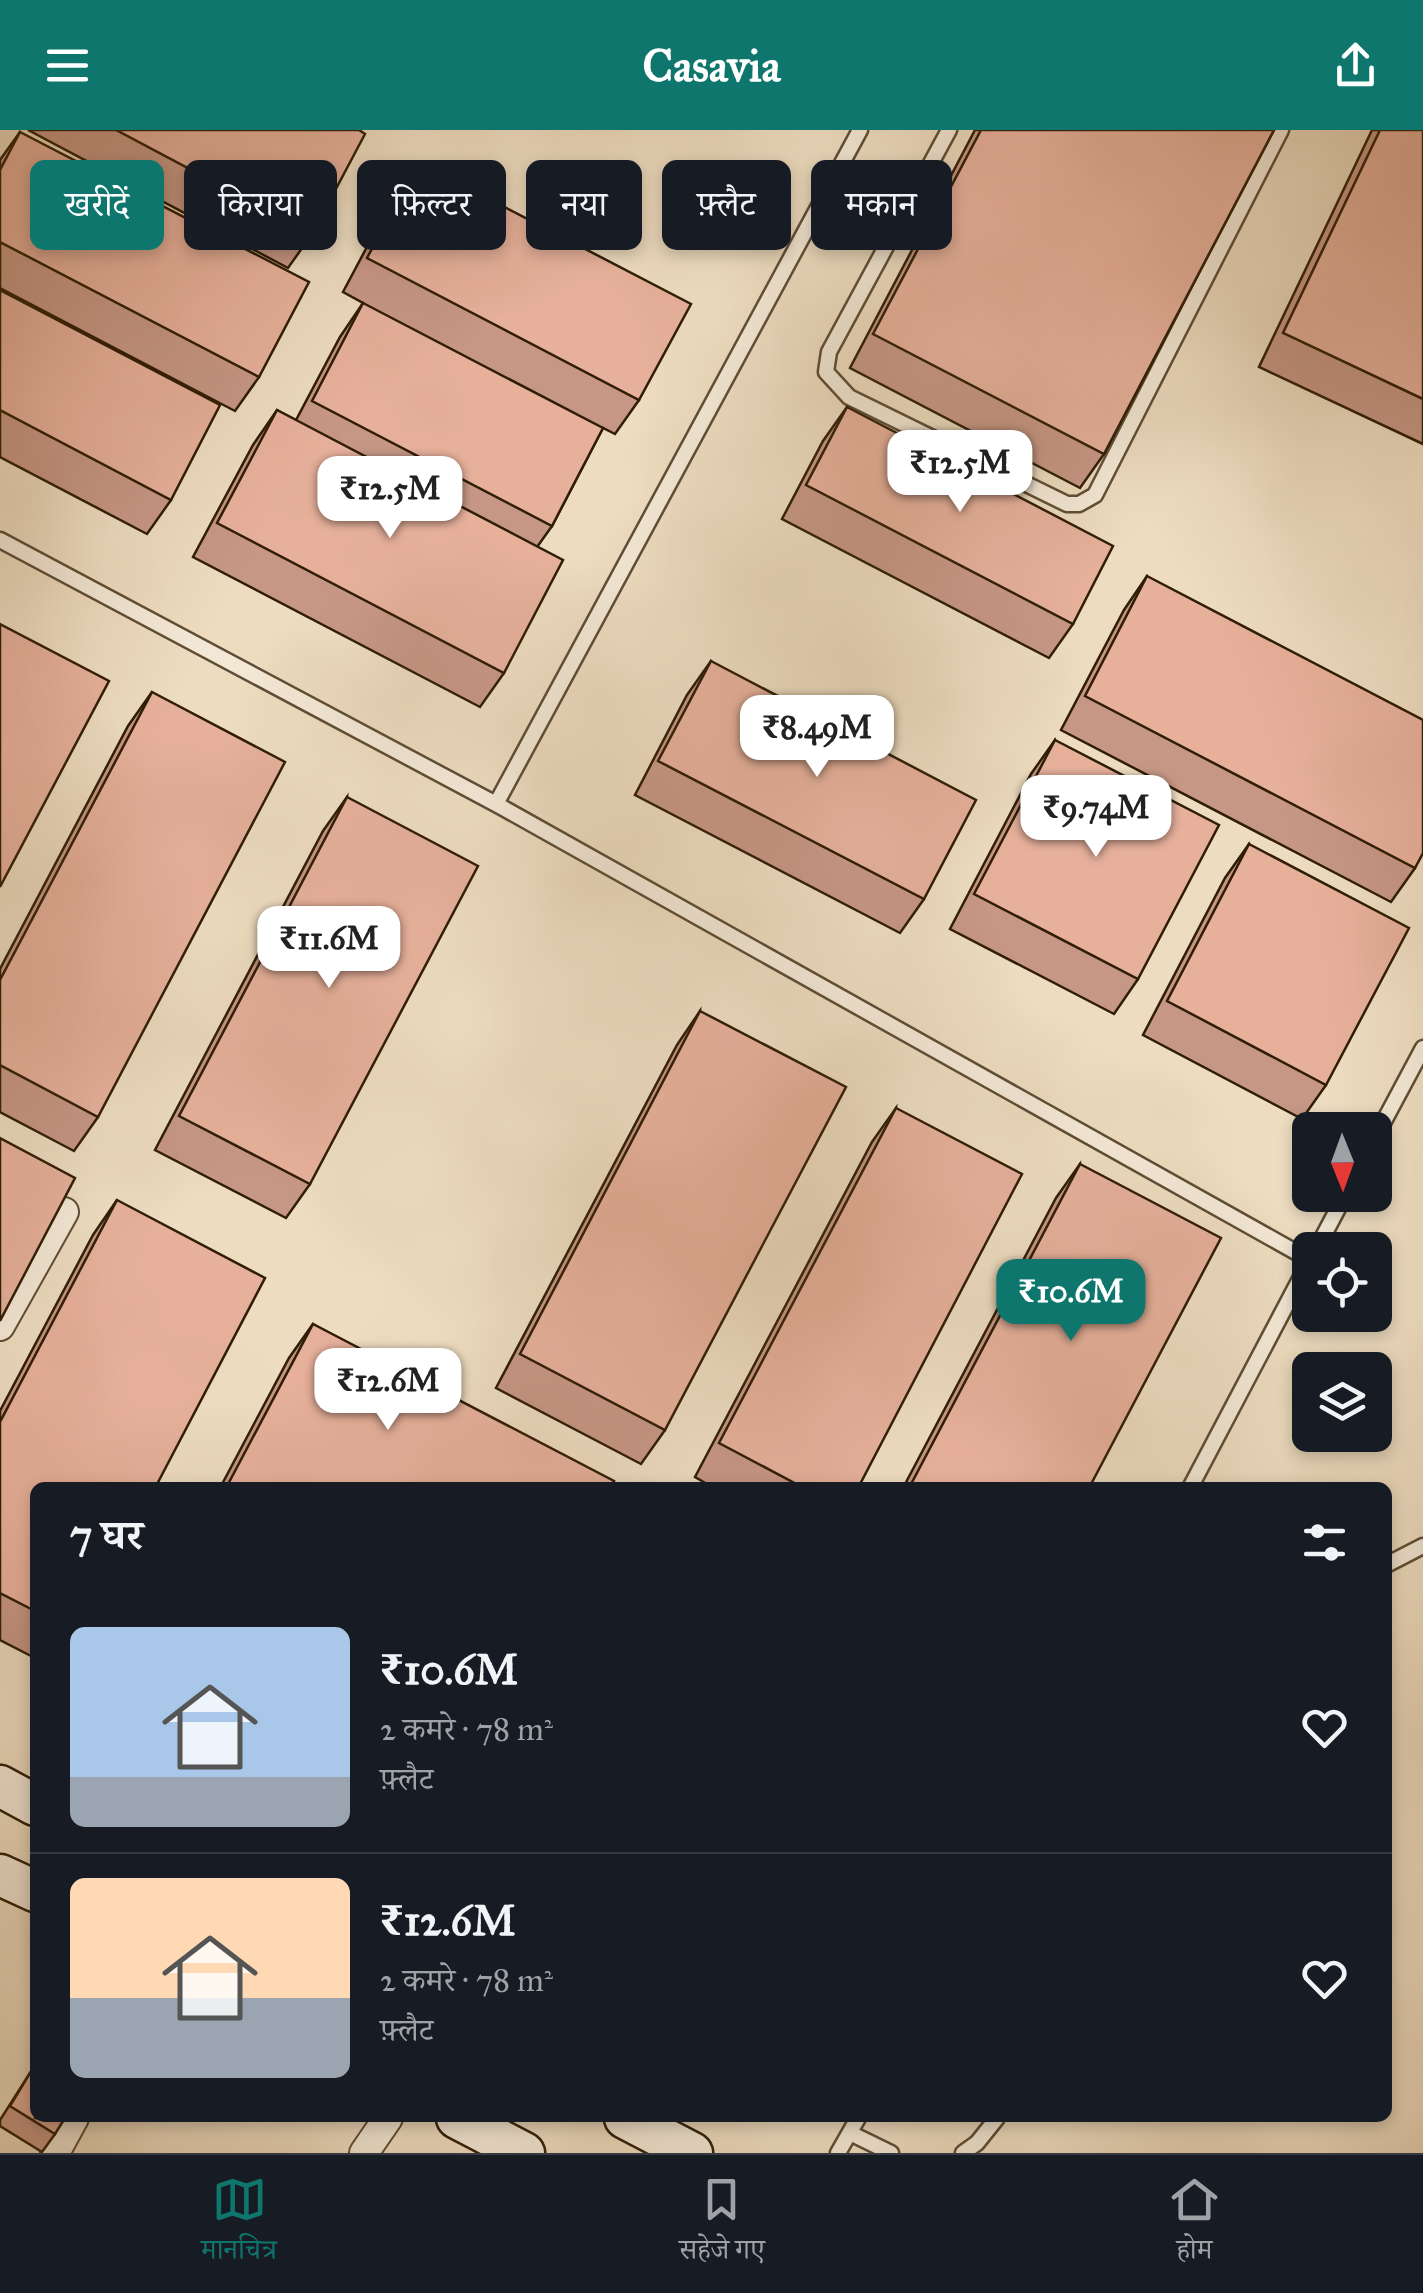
<!DOCTYPE html>
<html lang="hi">
<head>
<meta charset="utf-8">
<style>
  :root { --surface:#171b24; --page:#242831; --text:#f1f3f6; --muted:#9ea1a6; --line:#363941; --accent:#0f766e }
  body { margin:0; font-family:"IM FELL Great Primer","Noto Serif Devanagari",serif; background:var(--page); color:var(--text); height:100vh; display:flex; flex-direction:column; font-size:38px; white-space:nowrap }
  * { box-sizing:border-box; margin:0 }
  p { font-size:32px; color:var(--muted) }
  .icon { flex:none; width:55px; height:55px; fill:none; stroke:currentColor; stroke-width:2; stroke-linecap:round; stroke-linejoin:round }
  .map { position:relative; flex:1; overflow:hidden }
  .sheet { position:absolute; left:30px; top:1352px; width:1362px; height:640px; display:flex; flex-direction:column; background:var(--surface); border-radius:15px; box-shadow:0 5px 15px #0003 }
  .sheet>* { flex:none }
  .banner { position:absolute; left:30px; top:30px; width:1365px; height:90px; display:flex; gap:20px }
  .needle { width:65px; rotate:179deg }
  .buttons { position:absolute; left:1292px; top:982px; display:grid; gap:20px }
  .buttons a { display:grid; place-items:center; width:100px; height:100px; border-radius:15px; background:var(--surface); box-shadow:0 5px 15px #0003; font-size:50px }
  .price { position:absolute; translate:-50% -85px; padding:0 22px; border-radius:20px; background:#fff; color:#222; font-size:32px; line-height:65px; filter:drop-shadow(0 2px 5px #0008) }
  .price::after { content:''; position:absolute; left:50%; top:60px; width:30px; height:22px; margin-left:-15px; background:inherit; clip-path:polygon(0 0,100% 0,50% 100%) }
  .price.on { background:var(--accent); color:#fff }
  ul { padding:0; list-style:none }
  li { display:flex; align-items:center; gap:30px; height:250px; padding:0 40px }
  li+li { border-top:2px solid var(--line) }
  li span { display:grid; place-items:center; flex:none; width:280px; height:200px; border-radius:15px; color:#555 }
  li>.icon { margin-inline-start:auto }
  span .icon { width:120px; height:120px; fill:#fffc; stroke-width:1 }
  li b { font-size:42px }
  h2 { display:flex; justify-content:space-between; align-items:center; height:120px; padding:0 40px; font-size:42px }
  .tag { padding:0 35px; border-radius:15px; background:var(--surface); box-shadow:0 5px 15px #0003; font-size:35px; line-height:90px }
  .tag.on { background:var(--accent); color:#fff }
  header { display:flex; justify-content:space-between; align-items:center; height:130px; padding:0 40px; background:var(--accent); color:#fff; font-size:45px; font-weight:700 }
  .tab-bar { display:flex; justify-content:space-around; align-items:center; height:140px; border-top:2px solid var(--line); background:var(--surface); font-size:28px; color:var(--muted) }
  .tab-bar a { display:grid; justify-items:center; gap:5px }
  .tab-bar .on { color:var(--accent) }
  .map>svg:first-child { display:block }
  .lines { fill:none; stroke-linecap:round; stroke-linejoin:round }
  .lane-casing { stroke:#5e4d34; stroke-width:19 }
  .street-casing { stroke:#5e4d34; stroke-width:32 }
  .secondary-casing { stroke:#2f1d06; stroke-width:45 }
  .lane { stroke:#f3e8d6; stroke-width:14 }
  .street { stroke:#f3e8d6; stroke-width:28 }
  .secondary { stroke:#f3e8d6; stroke-width:40 }
  .wall { fill:#c69785; stroke:#2f1d06; stroke-width:2.5 }
  .building { fill:#e6b09b; stroke:#2f1d06; stroke-width:2.5 }
</style>
</head>
<body>
<header><svg class="icon" aria-label="menu" viewBox="0 0 24 24"><path d="M4 6h16M4 12h16M4 18h16"/></svg>Casavia<svg class="icon" aria-label="share" viewBox="0 0 24 24"><path d="M12 15V3M7 8l5-5 5 5M5 13v7h14v-7"/></svg></header>
<div class="map">
<svg width="1423" height="2023" viewBox="0 0 1423 2023">
  <rect width="100%" height="100%" fill="#eddcc0"/>
  <filter id="stains"><feTurbulence type="fractalNoise" baseFrequency=".002" numOctaves="4"/><feColorMatrix values="0 0 0 0 .2 0 0 0 0 .09 0 0 0 0 .02 0 0 0 .5 -.17"/></filter>
  <radialGradient id="worn" r=".72"><stop offset=".6" stop-color="#630" stop-opacity="0"/><stop offset="1" stop-color="#630" stop-opacity=".3"/></radialGradient>
  <g class="lines">
    <!-- lane casing -->
    <g class="lane-casing">
      <path id="lane" d="M949 0 829 222 826 242 849 267 1067 374H1079L1095 365 1281 0
        M0 410 496 674 1310 1130
        M496 674 860 0
        M1375 1008 1423 918
        M1316 1120 1345 1065
        M1190 1358 1310 1130
        M1388 1434 1423 1416
        M850 2003 891 2023
        M838 2023 858 1988
        M963 2023 977 2013 997 1988"/>
    </g>
    <!-- street casing -->
    <g class="street-casing">
      <path id="street" d="M0 1196 64 1082
        M55 2023 74 1988
        M364 2023 388 1988"/>
    </g>
    <!-- secondary casing -->
    <g class="secondary-casing">
      <path id="secondary" d="M0 1656 35 1675
        M0 1745 35 1761
        M457 1988 524 2023
        M625 1988 692 2023"/>
    </g>
    <!-- lane -->
    <use href="#lane" class="lane"/>
    <!-- street -->
    <use href="#street" class="street"/>
    <!-- secondary -->
    <use href="#secondary" class="secondary"/>
  </g>
  <!-- wall -->
  <path class="wall" d="M28 0H359L312 104 288 138Z
    M975 0H1274L1104 324 1080 358 850 238Z
    M1372 0H1423V314L1259 237Z
    M20 2 259 247 235 281 0 158V30Z
    M418 32 639 270 615 304 603 298 552 396 537 417 504 543 480 577 193 427 253 315 277 280 296 290 340 207 363 173 343 162 394 66Z
    M0 160 171 370 147 404 0 327Z
    M847 277 1073 494 1049 528 782 389 823 311Z
    M1147 446 1415 738 1391 772 1061 600 1124 480Z
    M711 531 924 769 900 803 635 665 687 565Z
    M152 562 98 987 74 1021 0 982V839L128 596Z
    M1055 610 1138 849 1114 884 950 799 1031 644Z
    M347 667 310 1054 286 1088 155 1020 323 701Z
    M1249 714 1326 955 1302 989 1143 905 1225 748Z
    M700 881 665 1300 641 1334 496 1258 677 915Z
    M896 978 858 1358H714L695 1347 872 1012Z
    M1080 1034 1089 1358H903L1056 1068Z
    M117 1070 35 1358V1528L0 1510V1281L93 1105Z
    M313 1194 610 1358H220L289 1228Z
    M30 1943 55 2004 42 2022 0 1996V1990Z"/>
  <!-- building -->
  <path class="building" d="M116 0H359L365 4 312 104Z
    M981 0H1274L1104 324 873 204Z
    M1380 0H1423V269L1283 203Z
    M20 2 309 152 259 247 0 112V40Z
    M418 32 691 174 639 270 367 128Z
    M0 160 220 275 171 370 0 280Z
    M363 173 603 298 552 396 312 271Z
    M847 277 1113 416 1073 494 806 355Z
    M277 280 563 430 504 543 217 393Z
    M1147 446 1423 590V723L1415 738 1085 566Z
    M0 494 109 551 0 757Z
    M711 531 976 670 924 769 658 631Z
    M152 562 285 632 98 987 0 935V850Z
    M1055 610 1219 695 1138 849 974 764Z
    M347 667 478 736 310 1054 179 986Z
    M1249 714 1409 798 1326 955 1167 871Z
    M700 881 846 957 665 1300 520 1224Z
    M896 978 1022 1044 858 1358H804L719 1313Z
    M0 1008 75 1048 0 1191Z
    M1080 1034 1221 1108 1089 1358H909Z
    M117 1070 265 1148 155 1358H35V1481L0 1463V1292Z
    M313 1194 614 1351 610 1358H226Z
    M30 1943 35 1946V1988H65L55 2004 10 1976Z"/>
  <rect width="100%" height="100%" filter="url(#stains)"/>
  <rect width="100%" height="100%" fill="url(#worn)"/>
</svg>
<div class="buttons">
<a><svg class="needle" viewBox="-14 -14 28 28"><path d="M0-13l5 13h-10z" fill="#e53935"/><path d="M0 13l5-13h-10z" fill="#9ea1a6"/></svg></a>
<a><svg class="icon" aria-label="locate" viewBox="0 0 24 24"><circle cx="12" cy="12" r="6"/><path d="M12 2v4M12 18v4M2 12h4M18 12h4"/></svg></a>
<a><svg class="icon" aria-label="layers" viewBox="0 0 24 24"><path d="M12 4l9 5-9 5-9-5zM3 14l9 5 9-5"/></svg></a>
</div>
<b class="price" style="left:960px;top:385px">₹12.5M</b>
<b class="price" style="left:390px;top:411px">₹12.5M</b>
<b class="price" style="left:817px;top:650px">₹8.49M</b>
<b class="price" style="left:1096px;top:730px">₹9.74M</b>
<b class="price" style="left:329px;top:861px">₹11.6M</b>
<b class="price on" style="left:1071px;top:1214px">₹10.6M</b>
<b class="price" style="left:388px;top:1303px">₹12.6M</b>
<div class="banner">
<a class="tag on">खरीदें</a>
<a class="tag">किराया</a>
<a class="tag">फ़िल्टर</a>
<a class="tag">नया</a>
<a class="tag">फ़्लैट</a>
<a class="tag">मकान</a>
</div>
<section class="sheet">
<h2>7 घर<svg class="icon" aria-label="filters" viewBox="0 0 24 24"><path d="M4 7h16M4 17h16"/><circle cx="9" cy="7" r="2"/><circle cx="15" cy="17" r="2"/></svg></h2>
<ul>
<li><span style="background:linear-gradient(#a9c7e8 75%,#9aa5b1 0)"><svg class="icon" aria-label="home" viewBox="0 0 24 24"><path d="M3 11l9-7 9 7M6 9v11h12V9"/></svg></span><div><b>₹10.6M</b><p>2 कमरे · 78 m²</p><p>फ़्लैट</p></div><svg class="icon" aria-label="heart" viewBox="0 0 24 24"><path d="M12 20l-8-8c-3-5 5-10 8-4 3-6 11-1 8 4z"/></svg></li>
<li><span style="background:linear-gradient(#ffd9b3 60%,#9aa5b1 0)"><svg class="icon" aria-label="home" viewBox="0 0 24 24"><path d="M3 11l9-7 9 7M6 9v11h12V9"/></svg></span><div><b>₹12.6M</b><p>2 कमरे · 78 m²</p><p>फ़्लैट</p></div><svg class="icon" aria-label="heart" viewBox="0 0 24 24"><path d="M12 20l-8-8c-3-5 5-10 8-4 3-6 11-1 8 4z"/></svg></li>
</ul>
</section>
</div>
<nav class="tab-bar">
<a class="on"><svg class="icon" aria-label="map" viewBox="0 0 24 24"><path d="M3 6l6-2 6 2 6-2v14l-6 2-6-2-6 2zM9 4v14M15 6v14"/></svg>मानचित्र</a>
<a><svg class="icon" aria-label="saved" viewBox="0 0 24 24"><path d="M7 4h10v16l-5-4-5 4z"/></svg>सहेजे गए</a>
<a><svg class="icon" aria-label="home" viewBox="0 0 24 24"><path d="M3 11l9-7 9 7M6 9v11h12V9"/></svg>होम</a>
</nav>
</body>
</html>
